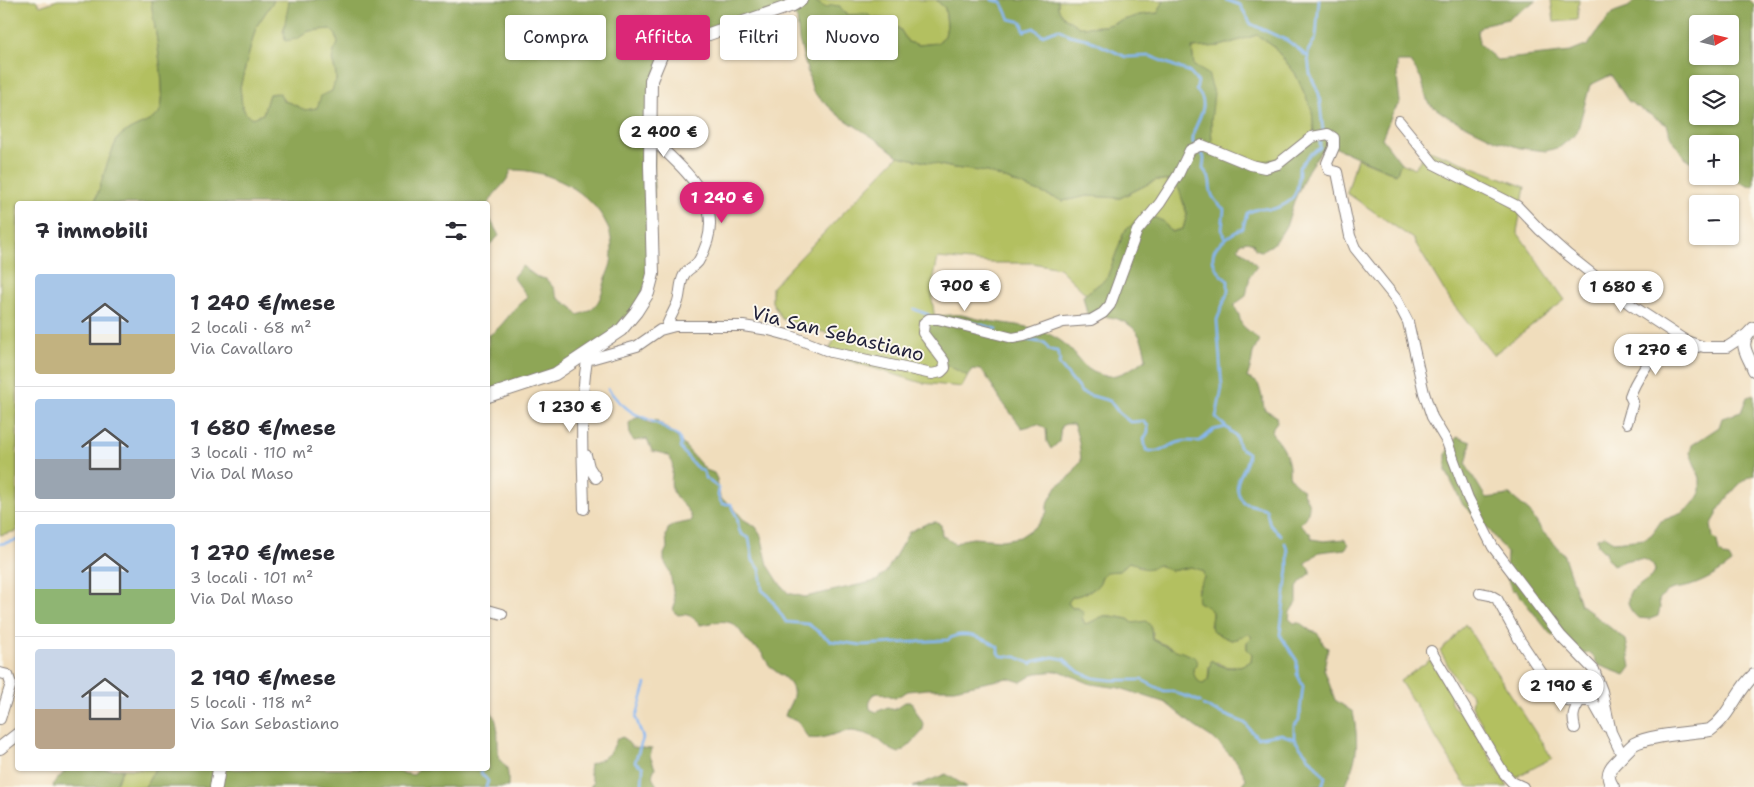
<!DOCTYPE html>
<html lang="it">
<head>
<meta charset="utf-8">
<style>
  :root { --surface:#fff; --page:#f7f7f7; --text:#2b2b33; --muted:#7c7c81; --line:#e1e1e2; --accent:#db2777 }
  body { margin:0; font-family:"Shantell Sans",sans-serif; background:var(--page); color:var(--text); height:100vh; display:flex; flex-direction:column; font-size:19px; white-space:nowrap }
  * { box-sizing:border-box; margin:0 }
  p { font-size:16px; color:var(--muted) }
  .icon { flex:none; width:28px; height:28px; fill:none; stroke:currentColor; stroke-width:2; stroke-linecap:round; stroke-linejoin:round }
  .map { position:relative; flex:1; overflow:hidden }
  .details { position:absolute; left:15px; top:201px; width:475px; height:570px; display:flex; flex-direction:column; background:var(--surface); border-radius:5px; box-shadow:0 1px 4px #0004 }
  .details>* { flex:none }
  .banner { position:absolute; left:505px; top:15px; width:475px; height:45px; display:flex; gap:10px }
  .needle { width:32px; rotate:82deg }
  .buttons { position:absolute; left:1689px; top:15px; display:grid; gap:10px }
  .buttons a { display:grid; place-items:center; width:50px; height:50px; border-radius:5px; background:var(--surface); box-shadow:0 1px 4px #0004; font-size:25px }
  .price { position:absolute; translate:-50% -42px; padding:0 11px; border-radius:18px; background:#fff; color:#222; font-size:16px; line-height:32px; filter:drop-shadow(0 1px 2px #0008) }
  .price::after { content:''; position:absolute; left:50%; top:30px; width:15px; height:11px; margin-left:-8px; background:inherit; clip-path:polygon(0 0,100% 0,50% 100%) }
  .price.on { background:var(--accent); color:#fff }
  ul { padding:0; list-style:none }
  li { display:flex; align-items:center; gap:15px; height:125px; padding:0 20px }
  li+li { border-top:1px solid var(--line) }
  li span { display:grid; place-items:center; flex:none; width:140px; height:100px; border-radius:5px; color:#555 }
  li>.icon { margin-inline-start:auto }
  span .icon { width:60px; height:60px; fill:#fffc; stroke-width:1 }
  li b { font-size:21px }
  h2 { display:flex; justify-content:space-between; align-items:center; height:60px; padding:0 20px; font-size:21px }
  .tag { padding:0 18px; border-radius:5px; background:var(--surface); box-shadow:0 1px 4px #0004; font-size:18px; line-height:45px }
  .tag.on { background:var(--accent); color:#fff }
  .map>svg:first-child { display:block }
  .green { fill:#b3c061; stroke:#6a714e }
  .forest { fill:#8ea657; stroke:#586449; fill-rule:evenodd }
  .lines { fill:none; stroke-linecap:round; stroke-linejoin:round }
  .stream { stroke:#87b8f3; stroke-width:2.5 }
  .minor-casing { stroke:#89807c; stroke-width:12 }
  .tertiary-casing { stroke:#89807c; stroke-width:14 }
  .minor { stroke:#fff; stroke-width:10 }
  .tertiary { stroke:#fff; stroke-width:12 }
  .labels { text-anchor:middle; stroke-width:4; stroke-linejoin:round; paint-order:stroke }
  .street-label { font-size:19px; fill:#22223b; stroke:#fbf7ec }
</style>
</head>
<body>
<div class="map">
<svg width="1754" height="787" viewBox="0 0 1754 787">
  <rect width="100%" height="100%" fill="#fbf7ec"/>
  <filter id="ink" filterUnits="userSpaceOnUse"><feTurbulence type="fractalNoise" baseFrequency=".02" numOctaves="2"/><feDisplacementMap in="SourceGraphic" scale="10" xChannelSelector="R" yChannelSelector="G"/><feConvolveMatrix kernelMatrix="1 2 1 2 8 2 1 2 1" color-interpolation-filters="sRGB"/></filter>
  <filter id="wash" filterUnits="userSpaceOnUse"><feTurbulence type="fractalNoise" baseFrequency=".0096" numOctaves="4" result="noise"/><feDisplacementMap in="SourceGraphic" scale="20" xChannelSelector="R" yChannelSelector="G"/><feGaussianBlur stdDeviation="1.12" result="paint"/><feColorMatrix in="noise" values="0 0 0 0 0 0 0 0 0 0 0 0 0 0 0 0 0 1.4 0 .05"/><feComposite in="paint" operator="in"/></filter>
  <g filter="url(#wash)">
    <rect width="100%" height="100%" fill="#f0ddbc"/>
    <!-- green -->
    <path class="green" d="M0 0H36L40 6 58 0H151C153 21 169 98 159 113 152 123 130 127 120 136 112 144 99 191 94 204H18L17 531 0 535Z
      M274 0H289V9L283 32 297 39 309 31 330 29 336 35 338 44C326 62 337 64 336 81 333 85 334 89 331 92 326 98 321 101 317 108 313 108 308 110 305 110 297 110 281 99 276 93L269 94 263 114 253 118 246 114 242 106 240 87 256 27Z
      M813 0H936L945 8 947 25 945 36 937 43 919 45 908 42 900 29 883 19 873 18 866 14 848 15 832 5 826 8Z
      M1058 0H1164V1L1158 13 1140 15 1104 26 1078 27 1064 17 1058 8Z
      M1551 0H1579L1577 20 1554 22Z
      M1257 35 1273 46 1295 73 1312 110 1314 134 1284 158 1258 162 1228 157 1212 144 1211 122 1194 66 1192 48 1220 46Z
      M1429 150 1525 187 1517 232 1565 300 1493 355 1451 302 1413 239 1347 193 1357 158 1396 174 1401 163 1414 168Z
      M898 156 954 168 987 172 1063 201 1088 196 1120 198 1156 180 1171 181 1179 189 1187 214 1183 229 1171 232 1163 221 1124 232 1107 278 1086 294 1059 268 1033 263H991L938 258 933 281 932 299 941 362 968 376 962 387 922 383 827 354 836 336 782 319 772 302V287Z
      M1129 562 1135 563 1140 568 1159 565 1171 571 1191 567 1203 571 1204 578 1197 589 1199 602C1213 609 1214 610 1210 626L1231 640 1237 639 1248 632 1252 638 1247 642V649L1252 654 1251 661C1242 667 1226 670 1217 662L1209 666 1208 680 1203 684 1198 681 1193 675V669L1170 647 1152 639 1153 632 1140 623H1133L1128 619C1122 618 1109 615 1104 616 1097 618 1092 623 1085 624L1078 608H1071L1068 602 1072 597C1081 595 1096 591 1100 582 1102 577 1102 575 1106 571H1119Z
      M1465 624 1552 758 1517 777 1510 772 1471 705C1474 696 1471 689 1461 688L1440 651 1451 641Z
      M1430 660 1452 693C1448 702 1452 710 1462 710L1508 787H1467L1400 681Z
      M123 769H155L145 787H111L115 785Z"/>
    <!-- forest -->
    <path class="forest" d="M151 0H274L256 27 240 87 242 106 246 114 253 118 263 114 269 94 280 93 283 101 291 103 305 110 317 108 321 96 332 91 334 84 336 81C337 63 326 63 338 44L336 35 330 29 309 31 297 39 285 41C282 27 288 13 289 0H813L826 8 832 5 840 6 843 12 848 15 866 14 873 18 883 19 900 29 908 42 919 45 937 43 945 36 947 25 945 8 936 0H1058V8L1064 17 1079 27 1104 26 1140 15 1158 13 1164 0H1537L1508 19 1485 24 1478 30 1479 44 1497 60 1570 52 1588 45 1600 28 1614 12 1628 7 1637 0H1750L1754 4V187L1720 176H1730V144H1698L1697 165 1685 158 1672 139 1667 125 1628 101 1611 75 1590 85 1577 133 1560 147 1546 151 1520 148 1496 140 1448 117 1428 103 1421 78 1410 62H1397V77L1400 102 1392 114 1382 138 1401 163 1396 174 1332 146 1321 151 1308 170 1294 201 1287 224 1281 234 1272 245 1261 251 1255 249 1253 243 1247 241 1241 243 1238 248 1248 256 1257 266 1250 276 1246 296 1235 304C1235 310 1237 310 1239 315 1240 318 1240 321 1241 323 1244 329 1254 333 1259 341L1253 353 1251 365 1247 378C1251 379 1256 381 1258 384 1260 388 1264 404 1264 409L1276 416 1277 422 1273 427 1272 434C1278 440 1285 449 1287 458 1293 477 1282 473 1302 489 1303 495 1305 495 1307 500 1312 509 1306 517 1300 524L1310 533 1312 539 1324 541 1344 539 1349 544 1345 549 1319 552 1305 564 1310 568V574L1300 582 1297 588V601L1290 612 1289 619 1294 623H1300L1311 631 1317 633 1321 638 1323 644 1328 648 1324 669 1335 700 1353 712C1359 744 1358 757 1345 786L1242 787 1246 778 1237 762 1214 739 1194 726 1166 703 1120 688 1091 684 1060 671 1036 673 1021 682 1008 678 954 689H927L908 691 895 698C882 692 867 688 870 709L876 712 888 707 894 710 905 702H911L924 725 922 732 909 746 899 753C890 750 886 746 879 740 872 735 860 732 852 731 837 731 823 741 808 738L798 722 785 716C787 707 795 699 793 690 790 678 776 674 769 665 765 660 763 653 758 649 755 647 751 645 749 643 742 636 740 627 731 623 720 619 710 624 700 625 693 617 689 613 678 615L673 611 675 604 670 572 664 561V554L667 548 666 536 668 529 673 525 692 521C691 507 676 502 672 489 669 479 676 466 670 458 666 452 658 453 652 451L647 439 634 441 630 436 629 423 634 419 640 417 651 424 655 419 674 434 706 470 714 473 717 479 720 498 732 506 743 519 756 527 761 535 768 565 780 584 788 593 805 597 876 581 886 572 909 532 928 523 936 522 941 525 942 535 955 544 962 540 973 538 1002 540 1020 537 1038 525 1047 512V505L1057 486 1069 478 1081 461C1080 448 1079 436 1073 424H1066L1061 426 1059 442 1051 449 1047 442 1046 429 1038 424 1022 428 1000 399 985 374 980 370 972 369 968 376 941 362 926 341 928 326 936 316C944 316 954 314 962 315 971 317 980 320 989 321 1014 325 1039 326 1061 341 1078 353 1080 369 1101 375 1119 379 1132 368 1146 359 1142 321 1119 317 1087 314L1083 296 1107 278 1124 232 1134 222 1150 216 1163 221 1171 232 1183 229 1187 214 1179 189 1171 181 1156 180 1120 198 1088 196 1063 201 987 172 954 168 898 156 880 142 838 115 813 92 799 40 797 19 788 9 676 41 655 73 653 266 632 317 602 349 488 399V336C504 327 512 307 528 297L513 277 522 266 537 277 546 279 553 287 558 298 573 308 578 315C600 308 600 299 606 278 607 273 610 268 611 263 613 252 612 235 607 225 591 191 548 169 511 170 507 187 488 193 488 210 488 218 496 229 499 236L488 246V204H94C99 191 112 144 120 136 130 127 152 123 159 113 169 98 153 21 151 0ZM1698 24H1730V56H1698ZM1257 35 1273 46 1295 73 1312 110 1314 134 1284 158 1258 162 1228 157 1212 143 1211 122 1214 93 1208 74 1194 66 1192 48 1220 46ZM1698 84H1730V116H1698ZM1129 562C1146 566 1139 573 1159 565L1171 571 1191 567 1203 571 1204 578C1199 586 1196 591 1198 602 1224 615 1205 614 1213 632L1231 640 1237 639 1248 633 1252 637 1247 642V649L1252 654 1251 661C1245 665 1230 670 1222 666 1218 665 1215 662 1211 660L1208 680 1203 684C1196 680 1194 677 1193 669L1197 663 1195 657C1183 652 1162 646 1152 639L1151 626 1146 621 1133 623 1128 619C1122 618 1109 615 1104 616 1097 618 1092 623 1085 624L1082 618 1084 612 1078 608H1072L1068 603 1072 597C1081 595 1096 591 1100 582 1102 577 1102 576 1106 572L1119 571Z
      M1754 395V475C1743 476 1724 502 1717 512V515L1711 525 1713 537 1717 541 1719 552 1724 557 1729 558 1732 563C1720 572 1706 581 1690 586 1676 590 1669 586 1659 600L1660 608 1658 616 1650 619 1638 618C1630 611 1625 603 1630 592L1651 577 1655 570C1649 552 1626 560 1613 565L1607 558 1606 551H1603L1598 546 1597 538 1605 535 1613 542 1645 539 1652 534 1661 521 1682 513 1691 506 1700 495V478L1690 453 1692 445 1719 427 1722 418 1741 412 1747 397Z
      M1457 437 1471 442 1466 465 1486 498 1510 495 1530 512 1542 531 1563 553 1580 604 1626 640 1631 667 1625 675 1598 665 1591 653 1583 654 1562 634 1552 636 1515 590 1512 591 1506 575 1507 553 1491 532 1463 505 1446 471V453Z
      M488 709C502 719 496 743 499 758 500 762 504 763 506 767 509 772 508 781 508 787H145L155 769H395L402 773 414 775 418 769H488Z
      M623 737 632 747 652 749 650 756 655 768C650 777 653 779 658 787H590L593 783 589 771 590 764C606 758 611 754 617 739Z
      M67 769H123L115 785 111 787H53L54 783Z
      M946 774 967 787H913Z"/>
    <g class="lines">
      <!-- stream -->
      <path class="stream" d="M992 0 1002 2 1010 19 1022 22 1024 31 1034 28 1042 35 1059 29 1069 35 1087 39 1126 57 1150 56 1189 72 1198 82 1196 90C1215 107 1190 124 1193 143H1195
        M1226 0 1240 5 1251 24 1288 41 1308 57
        M1319 0 1316 38 1308 51V57L1310 74 1319 94 1323 131
        M1200 152 1204 158 1203 169C1212 179 1209 181 1211 192 1213 200 1219 205 1224 209L1222 230 1225 237
        M914 309 929 315
        M959 319 997 329
        M1027 340 1045 343 1049 350 1057 351 1060 359 1059 364 1082 393 1110 401 1119 413 1130 422 1143 421 1148 426V432L1144 439 1146 450C1160 455 1167 445 1180 442 1186 440 1194 442 1200 441L1213 430 1226 427
        M608 389 619 402 633 413 661 425 667 430 679 437 681 444 680 448 695 466 704 472 705 478 719 488 718 496 722 504H731C732 510 734 511 736 515 741 525 734 533 749 538L753 561 760 569 762 590 769 596 786 622 808 624 831 641 862 645 948 640C960 628 987 639 998 647V653L1002 656 1017 657 1031 664 1035 661 1053 657 1064 659 1079 672 1094 678 1112 680H1142L1164 691H1173C1182 697 1191 696 1200 702
        M1281 535 1270 525 1266 509 1244 503C1242 500 1239 496 1238 492 1234 477 1249 468 1248 453L1239 447 1236 436 1216 418 1222 388 1217 320 1228 291V281C1199 256 1216 242 1243 228L1247 213C1251 211 1257 209 1262 208 1266 208 1269 210 1273 209 1297 203 1299 189 1299 167L1310 154 1320 148V139
        M1285 543 1288 551V568L1280 635 1297 661V674L1303 686 1299 720 1294 726V739L1325 777 1322 787
        M0 544 18 540
        M1203 705 1215 711 1245 723 1257 738 1281 734 1294 739
        M482 769 481 773 488 781 486 787
        M642 787 643 767 635 762 643 738 636 718 646 684"/>
    </g>
  </g>
  <g filter="url(#ink)">
    <g class="lines">
      <!-- minor casing -->
      <g class="minor-casing">
        <path id="minor" d="M1399 121 1434 164 1517 206 1540 230 1568 255 1631 305 1686 341 1704 347H1727L1747 334
          M650 137C688 174 732 205 698 262 694 267 687 269 684 275 679 284 681 295 677 304 673 313 669 319 666 328
          M581 357 587 360 637 346 660 330 675 326H743L769 330 791 336 831 352 932 374 941 372 945 368 944 361 923 333 924 323 929 319H938L1013 338 1024 336 1063 322 1091 320 1103 313 1110 305 1137 231 1160 203 1178 175 1190 150 1202 145 1251 165 1265 168 1278 164 1312 137 1328 134 1334 138V147L1327 163 1329 170 1337 172 1350 236 1355 248 1396 299 1408 322 1424 393 1432 417 1447 442 1468 498 1493 547 1561 636 1594 670 1602 691 1611 732 1622 755
          M1627 423 1633 402 1630 396C1634 384 1650 356 1662 351 1673 346 1687 347 1698 347
          M586 455 589 467 596 478
          M584 509C583 459 579 410 587 360
          M1480 593 1490 595 1497 599 1519 639 1555 693C1569 706 1578 698 1593 702L1607 727
          M488 610 502 614
          M1431 651 1503 772 1512 782 1523 787
          M0 673 8 675 11 684 0 719
          M1575 728C1572 717 1573 711 1580 701"/>
      </g>
      <!-- tertiary casing -->
      <g class="tertiary-casing">
        <path id="tertiary" d="M1754 328C1736 344 1747 352 1754 370
          M488 396 555 374 621 330 636 312 648 293 653 274 650 166 651 80 663 51 669 44 678 40 709 34 793 5 801 0
          M0 748 18 734
          M216 787 219 769
          M1613 787C1607 779 1607 771 1615 763 1621 757 1627 750 1634 744 1649 735 1691 733 1710 730 1730 716 1736 691 1754 675"/>
      </g>
      <!-- minor -->
      <use href="#minor" class="minor"/>
      <!-- tertiary -->
      <use href="#tertiary" class="tertiary"/>
    </g>
  </g>
  <g class="labels">
    <!-- street labels -->
    <g class="street-label">
      <text transform="translate(838 333) rotate(14)" y="7">Via San Sebastiano</text>
    </g>
  </g>
</svg>
<div class="buttons">
<a><svg class="needle" viewBox="-14 -14 28 28"><path d="M0-13l5 13h-10z" fill="#e53935"/><path d="M0 13l5-13h-10z" fill="#7c7c81"/></svg></a>
<a><svg class="icon" aria-label="layers" viewBox="0 0 24 24"><path d="M12 4l9 5-9 5-9-5zM3 14l9 5 9-5"/></svg></a>
<a>+</a>
<a>−</a>
</div>
<b class="price" style="left:664px;top:158px">2 400 €</b>
<b class="price on" style="left:722px;top:224px">1 240 €</b>
<b class="price" style="left:965px;top:312px">700 €</b>
<b class="price" style="left:1621px;top:313px">1 680 €</b>
<b class="price" style="left:1656px;top:376px">1 270 €</b>
<b class="price" style="left:570px;top:433px">1 230 €</b>
<b class="price" style="left:1561px;top:712px">2 190 €</b>
<div class="banner">
<a class="tag">Compra</a>
<a class="tag on">Affitta</a>
<a class="tag">Filtri</a>
<a class="tag">Nuovo</a>
</div>
<section class="details">
<h2>7 immobili<svg class="icon" aria-label="filters" viewBox="0 0 24 24"><path d="M4 7h16M4 17h16"/><circle cx="9" cy="7" r="2"/><circle cx="15" cy="17" r="2"/></svg></h2>
<ul>
<li><span style="background:linear-gradient(#a9c7e8 60%,#c2b280 0)"><svg class="icon" aria-label="home" viewBox="0 0 24 24"><path d="M3 11l9-7 9 7M6 9v11h12V9"/></svg></span><div><b>1 240 €/mese</b><p>2 locali · 68 m²</p><p>Via Cavallaro</p></div></li>
<li><span style="background:linear-gradient(#a9c7e8 60%,#9aa5b1 0)"><svg class="icon" aria-label="home" viewBox="0 0 24 24"><path d="M3 11l9-7 9 7M6 9v11h12V9"/></svg></span><div><b>1 680 €/mese</b><p>3 locali · 110 m²</p><p>Via Dal Maso</p></div></li>
<li><span style="background:linear-gradient(#a9c7e8 65%,#8fb573 0)"><svg class="icon" aria-label="home" viewBox="0 0 24 24"><path d="M3 11l9-7 9 7M6 9v11h12V9"/></svg></span><div><b>1 270 €/mese</b><p>3 locali · 101 m²</p><p>Via Dal Maso</p></div></li>
<li><span style="background:linear-gradient(#c9d6e8 60%,#b9a48a 0)"><svg class="icon" aria-label="home" viewBox="0 0 24 24"><path d="M3 11l9-7 9 7M6 9v11h12V9"/></svg></span><div><b>2 190 €/mese</b><p>5 locali · 118 m²</p><p>Via San Sebastiano</p></div></li>
</ul>
</section>
</div>
</body>
</html>
